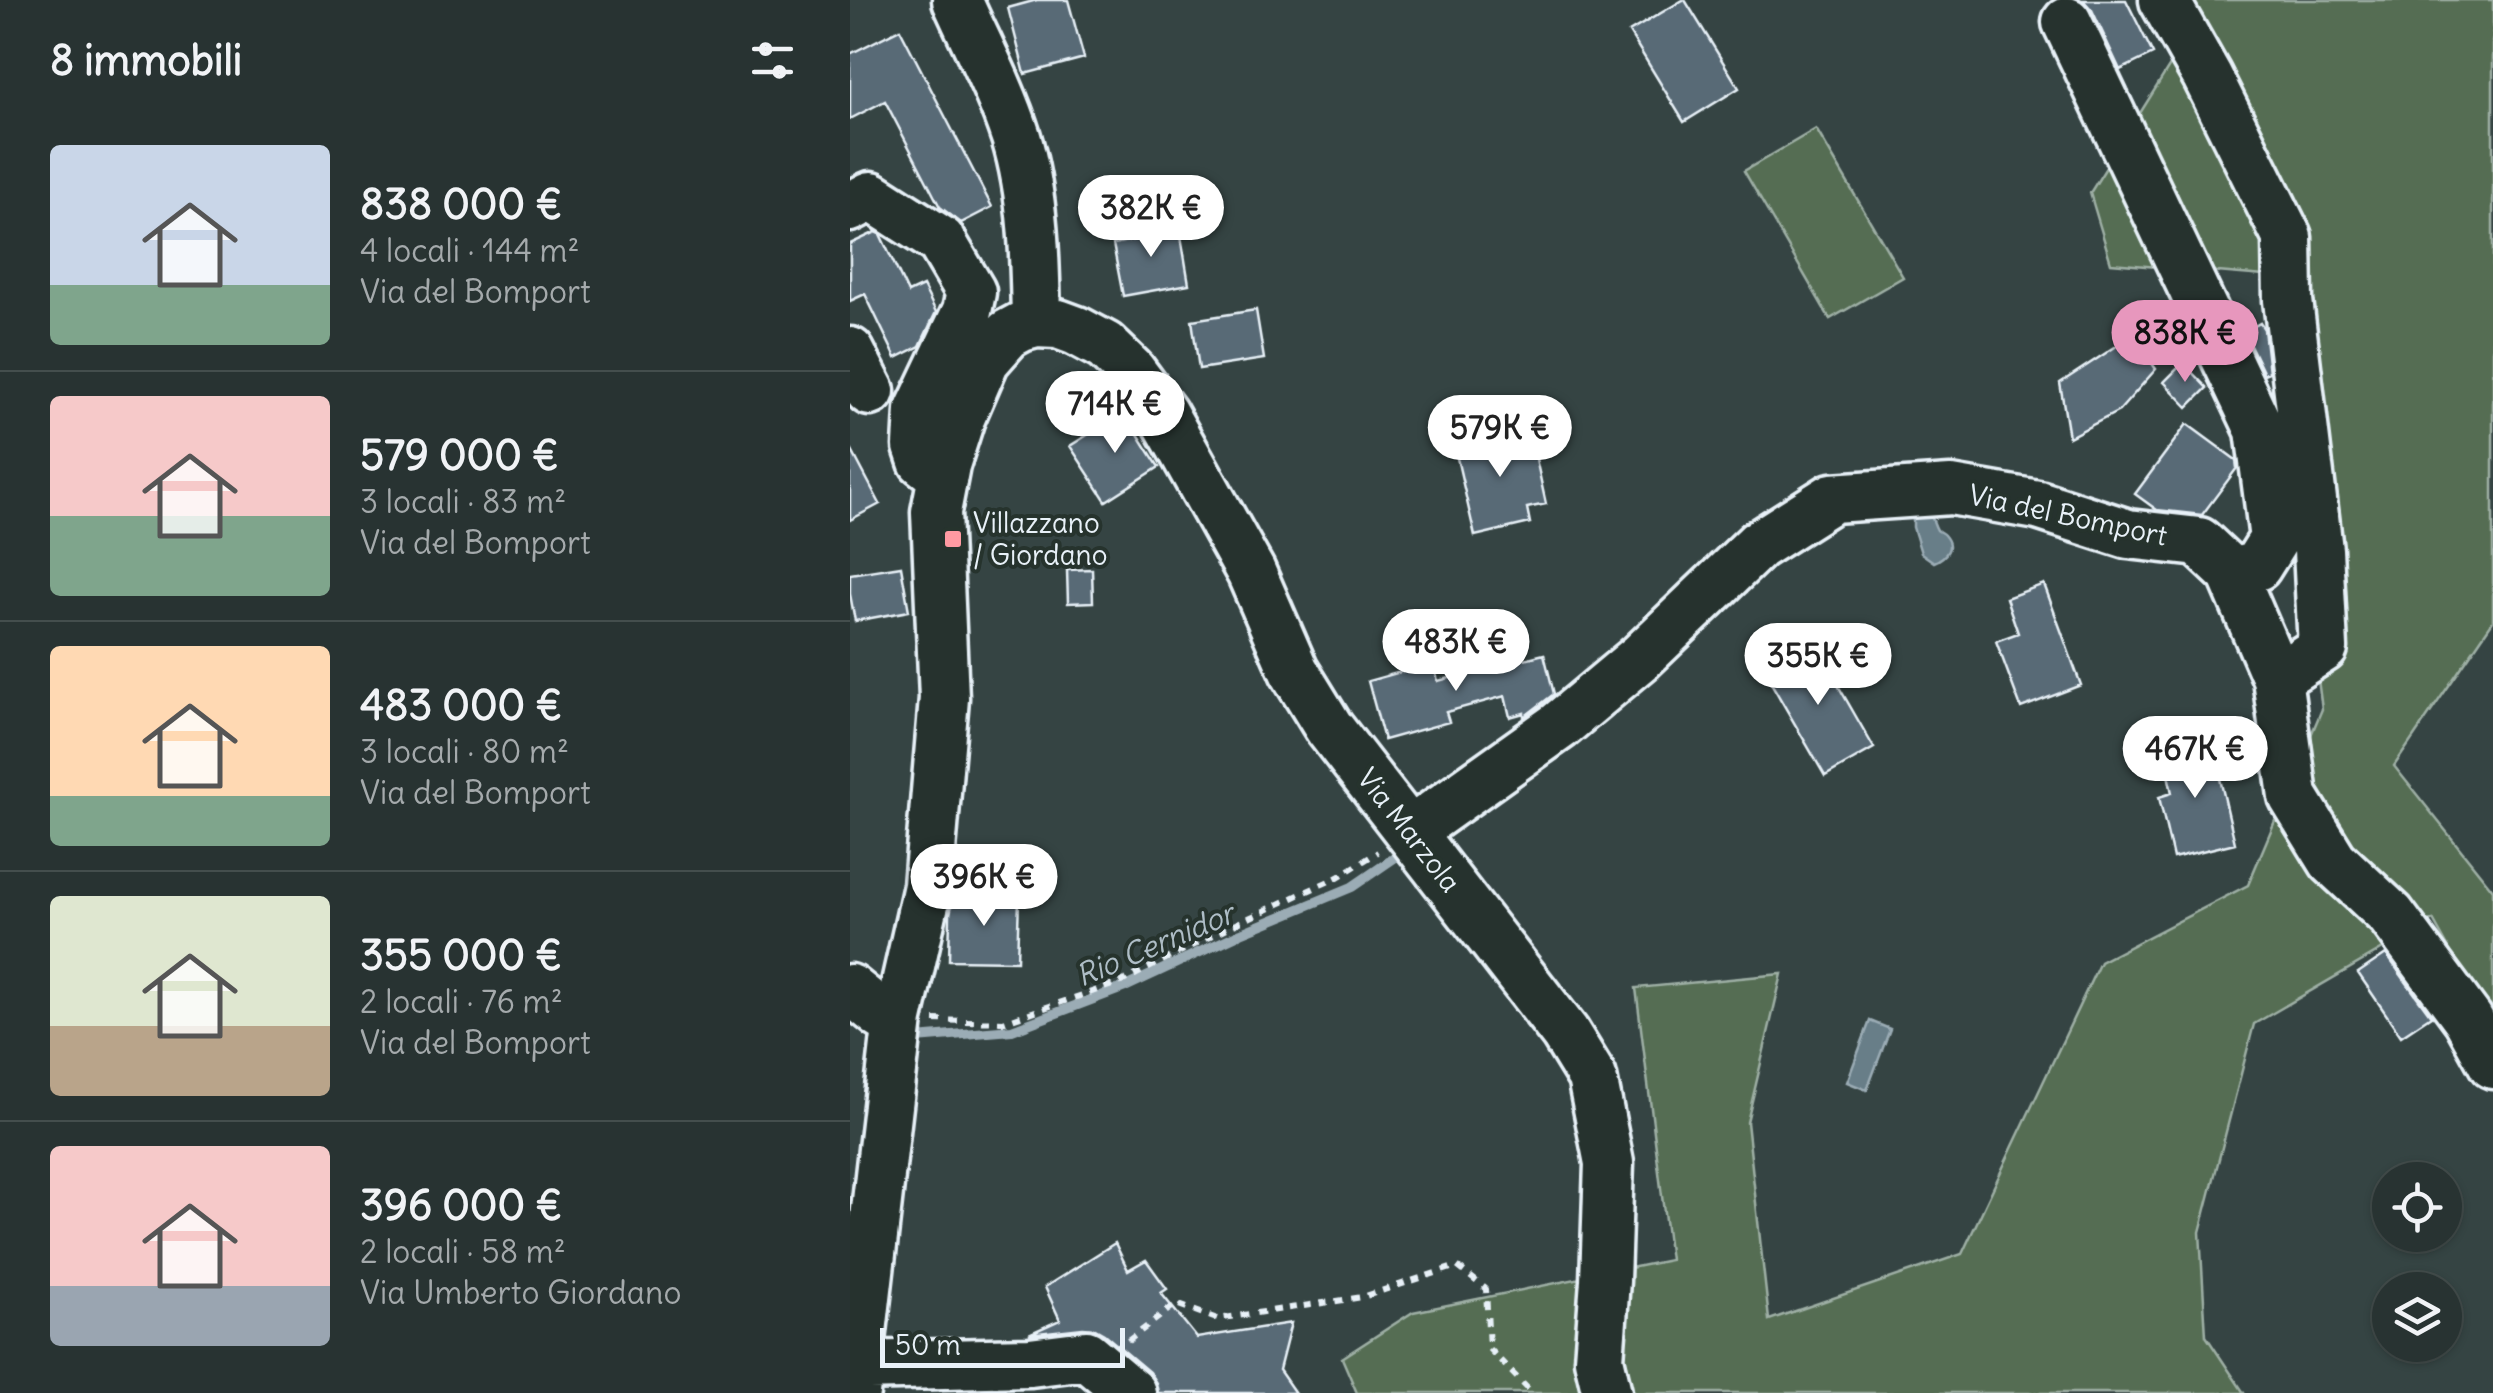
<!DOCTYPE html>
<html lang="it">
<head>
<meta charset="utf-8">
<style>
  :root { --surface:#283332; --page:#343f3e; --text:#f1f3f6; --muted:#a5aaac; --line:#444e4d; --accent:#e797bd }
  body { margin:0; font-family:Delius,sans-serif; background:var(--page); color:var(--text); height:100vh; display:flex; flex-direction:column; font-size:38px; white-space:nowrap }
  * { box-sizing:border-box; margin:0 }
  p { font-size:32px; color:var(--muted) }
  .icon { flex:none; width:55px; height:55px; fill:none; stroke:currentColor; stroke-width:2; stroke-linecap:round; stroke-linejoin:round }
  .map { position:relative; flex:1; overflow:hidden }
  .side { display:flex; flex-direction:column; background:var(--surface); width:850px }
  .side>* { flex:none }
  .controls { position:absolute; left:1522px; top:1162px; display:grid; gap:20px }
  .controls a { display:grid; place-items:center; width:90px; height:90px; border-radius:50%; background:var(--surface); box-shadow:0 2px 8px #0004,0 0 0 2px var(--line); font-size:50px }
  .scale { position:absolute; left:30px; bottom:25px; width:245px; box-sizing:border-box; padding-left:10px; border:5px solid #e8f1f8; border-top:0; font-size:28px; line-height:35px; white-space:nowrap; color:#e8f1f8; -webkit-text-stroke:8px #26332d; paint-order:stroke }
  .price { position:absolute; translate:-50% -85px; padding:0 22px; border-radius:35px; background:#fff; color:#222; font-size:32px; line-height:65px; filter:drop-shadow(0 2px 5px #0008) }
  .price::after { content:''; position:absolute; left:50%; top:60px; width:30px; height:22px; margin-left:-15px; background:inherit; clip-path:polygon(0 0,100% 0,50% 100%) }
  .price.active { background:var(--accent); color:#111 }
  ul { padding:0; list-style:none }
  li { display:flex; align-items:center; gap:30px; height:250px; padding:0 50px }
  li+li { border-top:2px solid var(--line) }
  li span { display:grid; place-items:center; flex:none; width:280px; height:200px; border-radius:10px; color:#555 }
  li>.icon { margin-inline-start:auto }
  span .icon { width:120px; height:120px; fill:#fffc; stroke-width:1 }
  li b { font-size:42px }
  h2 { display:flex; justify-content:space-between; align-items:center; height:120px; padding:0 50px; font-size:42px }
  main { display:flex; flex:1; min-height:0 }
  .map>svg:first-child { display:block }
  .green { fill:#546d52; stroke:#9eafa5; stroke-width:2.5 }
  .water { fill:#677e88; stroke:#9bacb5; stroke-width:2.5 }
  .lines { fill:none; stroke-linecap:round; stroke-linejoin:round }
  .stream { stroke:#9bacb5; stroke-width:10 }
  .building { fill:#596a76; stroke:#e8f1f8; stroke-width:2.5 }
  .minor-casing { stroke:#e8f1f8; stroke-width:55 }
  .path { stroke:#e8f1f8; stroke-width:6; stroke-dasharray:8 8; stroke-linecap:butt }
  .minor { stroke:#26332d; stroke-width:48 }
  .poi-dot { fill:#ff9aa2; stroke:#26332d; stroke-width:4 }
  .labels { text-anchor:middle; stroke-width:8; stroke-linejoin:round; paint-order:stroke }
  .street-label { font-size:28px; fill:#e8f1f8; stroke:#26332d }
  .poi-label { font-size:28px; fill:#e8f1f8; stroke:#26332d; text-anchor:start }
  .water-label { font-size:30px; font-style:italic; fill:#aebdc6; stroke:#26332d }
</style>
</head>
<body>
<main>
<section class="side">
<h2>8 immobili<svg class="icon" aria-label="filters" viewBox="0 0 24 24"><path d="M4 7h16M4 17h16"/><circle cx="9" cy="7" r="2"/><circle cx="15" cy="17" r="2"/></svg></h2>
<ul>
<li><span style="background:linear-gradient(#c9d6e8 70%,#7fa58c 0)"><svg class="icon" aria-label="home" viewBox="0 0 24 24"><path d="M3 11l9-7 9 7M6 9v11h12V9"/></svg></span><div><b>838 000 €</b><p>4 locali · 144 m²</p><p>Via del Bomport</p></div></li>
<li><span style="background:linear-gradient(#f6c9c9 60%,#7fa58c 0)"><svg class="icon" aria-label="home" viewBox="0 0 24 24"><path d="M3 11l9-7 9 7M6 9v11h12V9"/></svg></span><div><b>579 000 €</b><p>3 locali · 83 m²</p><p>Via del Bomport</p></div></li>
<li><span style="background:linear-gradient(#ffd9b3 75%,#7fa58c 0)"><svg class="icon" aria-label="home" viewBox="0 0 24 24"><path d="M3 11l9-7 9 7M6 9v11h12V9"/></svg></span><div><b>483 000 €</b><p>3 locali · 80 m²</p><p>Via del Bomport</p></div></li>
<li><span style="background:linear-gradient(#dfe7d0 65%,#b9a48a 0)"><svg class="icon" aria-label="home" viewBox="0 0 24 24"><path d="M3 11l9-7 9 7M6 9v11h12V9"/></svg></span><div><b>355 000 €</b><p>2 locali · 76 m²</p><p>Via del Bomport</p></div></li>
<li><span style="background:linear-gradient(#f6c9c9 70%,#9aa5b1 0)"><svg class="icon" aria-label="home" viewBox="0 0 24 24"><path d="M3 11l9-7 9 7M6 9v11h12V9"/></svg></span><div><b>396 000 €</b><p>2 locali · 58 m²</p><p>Via Umberto Giordano</p></div></li>
</ul>
</section>
<div class="map">
<svg width="1643" height="1393" viewBox="0 0 1643 1393">
  <rect width="100%" height="100%" fill="#354443"/>
  <filter id="ink" filterUnits="userSpaceOnUse"><feTurbulence type="fractalNoise" baseFrequency=".01" numOctaves="2"/><feDisplacementMap in="SourceGraphic" scale="20" xChannelSelector="R" yChannelSelector="G"/><feConvolveMatrix kernelMatrix="1 2 1 2 8 2 1 2 1" color-interpolation-filters="sRGB"/></filter>
  <g filter="url(#ink)">
    <!-- green -->
    <path class="green" d="M1300 0H1643V621L1544 766 1643 890V1028L1583 920 1404 1024 1350 1232 1356 1336 1394 1393H507L492 1358 563 1312 820 1260 786 988 932 974 897 1122 919 1320 1112 1254 1250 962 1398 885 1472 709 1414 276 1261 263 1240 193 1329 51Z
      M966 129 1053 277 980 319 894 171Z"/>
    <!-- water -->
    <path class="water" d="M1080 514C1083 519 1084 525 1087 530 1089 532 1093 533 1094 535 1105 547 1096 557 1084 562L1071 553 1063 527V518L1065 515Z
      M1020 1021 1040 1029 1017 1090 997 1082Z"/>
    <g class="lines">
      <!-- stream -->
      <path class="stream" d="M66 1038 162 1030 275 987 391 933 502 887 550 854"/>
    </g>
    <!-- building -->
    <path class="building" d="M187 0H218L234 58 175 74 158 8Z
      M833 0H835L889 88 834 122 779 32Z
      M1233 0H1276L1303 54 1270 70 1242 10Z
      M50 29 142 207 111 223 90 207 35 101 0 119V54Z
      M316 221 319 238 331 236 339 284 273 296 263 244 283 240 280 228Z
      M26 232 30 234 58 293 73 286 86 312 70 346 46 358 15 294 0 301V244Z
      M406 310 414 359 349 369 342 320Z
      M1410 323 1414 329 1419 372 1414 374 1394 332Z
      M1282 336 1306 369 1269 411 1219 437 1210 383Z
      M1333 363 1357 388 1338 407 1314 382Z
      M274 412 309 467 256 501 220 446Z
      M1337 424 1386 460 1387 468 1352 515 1307 510 1285 494Z
      M679 427 696 504 677 508 680 523 625 536 604 445Z
      M0 447 30 504 0 520Z
      M51 566 59 611 5 621 0 594V574Z
      M242 569 243 602 218 603 217 570Z
      M1194 584 1231 685 1171 708 1146 641 1168 633 1156 598Z
      M962 640 1024 748 975 776 913 669Z
      M694 654 704 694 674 717V713L660 717 655 696 596 712 599 722 534 740 518 681 583 663 588 681Z
      M1361 740 1385 843 1323 858 1309 797 1322 793 1313 751Z
      M104 896 169 898 167 961 99 960 100 914Z
      M1536 954 1581 1016 1551 1036 1508 973Z
      M265 1243 278 1270 296 1260 317 1289 311 1293 347 1338 441 1323 429 1370 445 1393H308L306 1383 299 1372 254 1334 245 1329 233 1328 179 1334 210 1320 195 1287Z"/>
    <g class="lines">
      <!-- minor casing -->
      <g class="minor-casing">
        <path id="minor" d="M107 0C127 45 151 90 166 137 184 196 185 261 186 323
          M1314 0 1357 76 1437 237 1438 300 1468 550 1473 648 1427 678
          M1217 22 1410 430 1424 539 1407 566 1382 573
          M0 207 21 196 91 241 121 292 117 311 70 410 68 446 73 461 92 476
          M0 352 20 391
          M560 832 710 725 790 658 908 545 982 498 1101 490 1188 505 1278 534 1349 542 1382 573 1427 678 1443 796 1483 861 1541 915 1618 1019 1643 1064
          M0 989 32 1015 48 1019
          M8 1366 180 1362 236 1355 281 1393
          M5 1393 48 1019 78 886 94 698 86 512 95 465 110 418 135 360 158 334 171 327 186 323 208 324 227 331 255 346 281 371 313 414 401 572 444 671 479 728 715 1033 742 1077 759 1163 755 1281 749 1359 757 1393"/>
      </g>
      <!-- path -->
      <path class="path" d="M84 1020 153 1022 271 982 377 928 488 877 528 852
        M278 1341 326 1304 367 1319 513 1297 607 1266 636 1289 639 1349 682 1393"/>
      <!-- minor -->
      <use href="#minor" class="minor"/>
    </g>
  </g>
  <!-- markers -->
  <rect class="poi-dot" x="93" y="529" width="20" height="20" rx="5"/>
  <g class="labels">
    <!-- street labels -->
    <g class="street-label">
      <text transform="translate(1218 515) rotate(12)" y="10">Via del Bomport</text>
      <text transform="translate(559 830) rotate(52)" y="10">Via Marzola</text>
    </g>
    <!-- poi labels -->
    <g class="poi-label">
      <text x="123" y="533">Villazzano<tspan x="123" dy="32">/ Giordano</tspan></text>
    </g>
    <!-- water labels -->
    <g class="water-label">
      <text transform="translate(305 945) rotate(-23)" y="10">Rio Cernidor</text>
    </g>
  </g>
</svg>
<div class="controls">
<a><svg class="icon" aria-label="locate" viewBox="0 0 24 24"><circle cx="12" cy="12" r="6"/><path d="M12 2v4M12 18v4M2 12h4M18 12h4"/></svg></a>
<a><svg class="icon" aria-label="layers" viewBox="0 0 24 24"><path d="M12 4l9 5-9 5-9-5zM3 14l9 5 9-5"/></svg></a>
</div>
<div class="scale">50 m</div>
<b class="price" style="left:301px;top:260px">382K €</b>
<b class="price active" style="left:1335px;top:385px">838K €</b>
<b class="price" style="left:265px;top:456px">714K €</b>
<b class="price" style="left:650px;top:480px">579K €</b>
<b class="price" style="left:606px;top:694px">483K €</b>
<b class="price" style="left:968px;top:708px">355K €</b>
<b class="price" style="left:1345px;top:801px">467K €</b>
<b class="price" style="left:134px;top:929px">396K €</b>
</div>
</main>
</body>
</html>
